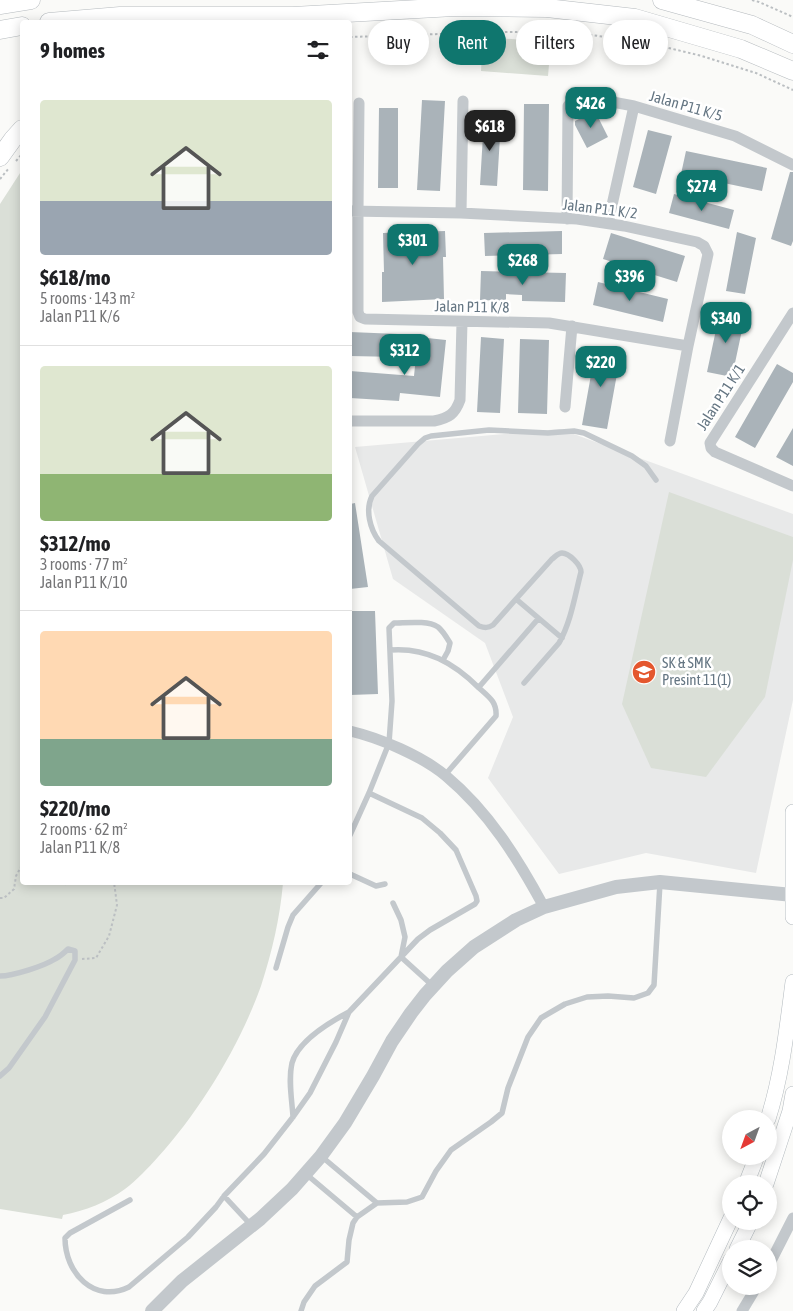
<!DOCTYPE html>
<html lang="en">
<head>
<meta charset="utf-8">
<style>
  :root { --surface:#fff; --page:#f2f2f2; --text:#202124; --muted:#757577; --line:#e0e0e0; --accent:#0f766e }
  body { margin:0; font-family:"Asap Condensed",sans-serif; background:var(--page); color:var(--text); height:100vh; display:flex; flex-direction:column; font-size:19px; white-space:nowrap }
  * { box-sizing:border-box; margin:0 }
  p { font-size:16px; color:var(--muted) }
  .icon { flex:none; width:28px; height:28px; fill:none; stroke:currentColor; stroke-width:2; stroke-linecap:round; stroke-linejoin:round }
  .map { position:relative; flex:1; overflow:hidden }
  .details { position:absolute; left:20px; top:20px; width:332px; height:865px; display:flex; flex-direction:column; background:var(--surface); border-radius:5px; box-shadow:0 2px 12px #0003 }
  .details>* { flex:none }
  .guide { position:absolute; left:368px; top:20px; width:350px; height:45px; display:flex; gap:10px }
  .needle { width:32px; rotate:221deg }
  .buttons { position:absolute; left:722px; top:1110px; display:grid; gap:10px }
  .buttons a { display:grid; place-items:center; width:55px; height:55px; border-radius:50%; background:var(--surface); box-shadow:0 2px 12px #0003; font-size:25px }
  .price { position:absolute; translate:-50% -42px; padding:0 11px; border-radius:10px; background:var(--accent); color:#fff; font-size:16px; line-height:32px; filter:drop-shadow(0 1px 2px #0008) }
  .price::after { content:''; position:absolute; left:50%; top:30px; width:15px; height:11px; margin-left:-8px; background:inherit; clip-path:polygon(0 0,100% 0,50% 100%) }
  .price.current { background:#222; color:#fff }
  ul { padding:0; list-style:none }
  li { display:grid; align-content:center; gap:10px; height:265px; padding:0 20px }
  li+li { border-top:1px solid var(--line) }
  li span { display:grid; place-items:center; height:155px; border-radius:5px; color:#555 }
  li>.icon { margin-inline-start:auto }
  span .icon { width:90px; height:90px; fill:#fffc; stroke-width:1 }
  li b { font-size:21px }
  h2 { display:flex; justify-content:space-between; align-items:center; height:60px; padding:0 20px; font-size:21px }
  .tag { padding:0 18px; border-radius:22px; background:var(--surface); box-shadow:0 2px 12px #0003; font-size:18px; line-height:45px }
  .tag.current { background:var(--accent); color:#fff }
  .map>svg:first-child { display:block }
  .built { fill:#e8e9e9 }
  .green { fill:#dadfd7 }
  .building { fill:#aab3b9 }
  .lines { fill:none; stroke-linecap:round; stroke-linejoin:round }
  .secondary-casing { stroke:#b3babf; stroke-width:16 }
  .primary-casing { stroke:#b5babe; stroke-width:19 }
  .path { stroke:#bbbfc2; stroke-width:2; stroke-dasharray:2.5 2.5; stroke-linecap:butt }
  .service { stroke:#c3c8cc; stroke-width:5.5 }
  .minor { stroke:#c3c8cc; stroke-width:11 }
  .tertiary { stroke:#c3c8cc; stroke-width:14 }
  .secondary { stroke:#fff; stroke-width:15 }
  .primary { stroke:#fff; stroke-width:18 }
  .labels { text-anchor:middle; stroke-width:5; stroke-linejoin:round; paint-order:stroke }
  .street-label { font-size:15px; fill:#657683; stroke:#fff }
  .poi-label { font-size:15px; fill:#657683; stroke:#fff; text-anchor:start }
</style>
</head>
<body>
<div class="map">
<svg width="793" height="1311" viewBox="0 0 793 1311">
  <rect width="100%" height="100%" fill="#fafaf8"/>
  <!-- built -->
  <path class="built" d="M560 429 793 514V700L756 873 646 853 559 874 488 778 513 717 485 643 393 579 355 447Z"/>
  <!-- green -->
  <path class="green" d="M483 37 551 42 548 76 481 71Z
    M22 170V882L283 883C280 918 272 952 261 986 240 1045 200 1111 158 1157 148 1168 137 1180 125 1189 107 1202 85 1211 63 1215L62 1219 0 1209V204Z
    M669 492 793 537V560L765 697 706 777 651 768 622 704Z"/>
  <!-- building -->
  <path class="building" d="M422 100 445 101 440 191 417 190Z
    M524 104H549L548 191 523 190Z
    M379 108H398V188H378Z
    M595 111 608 137 587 148 575 125V121Z
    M484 118 501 120 497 186 480 185Z
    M648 130 672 136 656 194 633 187Z
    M686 151 767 168 762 191 681 174Z
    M790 172H793V241L791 246 771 239Z
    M674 194 734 210 729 229 669 213Z
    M445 231 446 257H443L444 299 382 302V272H384L383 233Z
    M562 231V254L485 256 484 233Z
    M737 232 756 238 745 294 726 291Z
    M611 233 685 256 677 282 603 259Z
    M481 271 566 273 565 302 522 301V295L506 294V301L480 300Z
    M598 282 668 299 663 322 593 305Z
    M720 311 745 316 732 377 707 372Z
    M350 332 398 334V357L350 356Z
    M418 337 446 340 440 397 400 393 399 401 350 398V371L414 376Z
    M481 337 504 339 500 413 477 412Z
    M520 339 549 340 547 414 518 413Z
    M596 347 621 352 607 429 582 425Z
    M777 364 793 373V382L755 448 735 437Z
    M793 428V466L776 457Z
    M355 503 368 587 350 589V504Z
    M350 611H375L378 694 350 695Z"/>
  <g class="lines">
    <!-- secondary casing -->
    <g class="secondary-casing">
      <path id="secondary" d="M793 812V917
        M768 1119C782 1075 787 1028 793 982
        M746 1184 757 1156
        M766 1184 790 1111 793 1094
        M737 1249 751 1221
        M684 1311 696 1293 731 1218
        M704 1311 710 1302 731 1260"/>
    </g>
    <!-- primary casing -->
    <g class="primary-casing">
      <path id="primary" d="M662 0 752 25 793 44
        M0 5 31 0
        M49 22 120 16H293L454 7 547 8 635 18 741 49 793 71
        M0 30 22 26
        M0 157 13 139 22 129"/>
    </g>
    <!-- path -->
    <path class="path" d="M752 0 759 2 793 17
      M647 36 652 44
      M350 37 499 32H572L652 44 702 56 756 73 793 90
      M16 161 22 154
      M0 179 9 168
      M62 882 64 885 70 882
      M0 898H4L14 889 16 876 22 865
      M82 959 96 958 109 936 117 905 114 882"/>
    <!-- service -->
    <path class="service" d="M516 599 493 625C488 628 485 628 479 626L379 541C370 529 365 510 372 496L418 444 425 438 431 436 489 430 548 433 574 431 584 433 632 456 646 466 656 480
      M390 650C426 647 454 663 479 688 489 697 497 702 496 716L445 775
      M524 683 559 643C571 622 575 595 581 572 581 565 569 553 562 553 558 553 555 557 552 559L516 599 562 638
      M479 687 538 619
      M369 793 422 818 440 833 456 850 476 896 477 901 475 904 430 930 418 939 401 957
      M350 835 369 793 389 743 392 701 389 628 394 623C406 623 427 620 438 627 443 631 447 638 450 643L448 651 443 660
      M350 874 376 886 385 884
      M393 903 401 920 405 937 401 957
      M276 968 288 927 293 915 322 882
      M0 976C13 976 44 966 55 959 59 957 64 953 68 949L75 951V960L45 1017 9 1068 0 1076
      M293 1117C292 1100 288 1080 292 1063 298 1041 330 1022 349 1012
      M321 1156 377 1203
      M306 1174 357 1217
      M224 1196 251 1225
      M130 1200 70 1233 65 1238C65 1273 94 1304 129 1287L188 1237 216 1207 224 1196 264 1154 293 1117 310 1093 336 1042 349 1012 401 957 433 986
      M301 1311 304 1302 315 1286 347 1262 349 1240 353 1223 357 1217 377 1203 407 1202 422 1197 436 1171 451 1150 491 1122 502 1113 508 1088 528 1037 541 1018 565 1004 587 997 608 996 634 998 648 993 654 985 660 883"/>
    <!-- minor -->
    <path class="minor" d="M359 103 358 212V312L360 317 365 319 549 323 688 346
      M350 211 461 213 577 219 624 226 697 242 704 246 708 254 688 346 670 441
      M461 213 463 101
      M567 219 568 106 573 100 580 96 634 106 735 136 793 165
      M608 223 634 106
      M793 313 710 443 711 448 715 452 793 486
      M565 407 572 326
      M350 421H434C449 418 455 414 460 400L462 322
      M350 731C380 738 422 756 446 776 489 812 518 859 544 907
      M769 1265 793 1218
      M742 1311 757 1286"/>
    <!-- tertiary -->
    <path class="tertiary" d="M152 1311 182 1281 260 1219 292 1189 321 1156 345 1123 373 1076 392 1041 411 1013 425 995 447 971 474 947 516 920 544 907 616 887 660 882 793 895"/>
    <!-- secondary -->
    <use href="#secondary" class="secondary"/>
    <!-- primary -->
    <use href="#primary" class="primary"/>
  </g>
  <!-- icons -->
  <defs>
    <g id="school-disc" transform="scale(1.25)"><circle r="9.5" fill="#e4572e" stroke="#fff"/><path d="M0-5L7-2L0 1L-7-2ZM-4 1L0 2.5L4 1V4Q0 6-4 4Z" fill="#fff"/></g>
  </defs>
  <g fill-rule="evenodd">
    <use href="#school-disc" x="644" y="672"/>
  </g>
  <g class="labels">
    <!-- street labels -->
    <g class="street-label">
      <text transform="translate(686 106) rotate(16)" y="5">Jalan P11 K/5</text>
      <text transform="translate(600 209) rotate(7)" y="5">Jalan P11 K/2</text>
      <text transform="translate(472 307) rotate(1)" y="5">Jalan P11 K/8</text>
      <text transform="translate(721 397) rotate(-57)" y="5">Jalan P11 K/1</text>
    </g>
    <!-- poi labels -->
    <g class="poi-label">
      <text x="662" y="668">SK &amp; SMK<tspan x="662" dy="17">Presint 11(1)</tspan></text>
    </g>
  </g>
</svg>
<div class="buttons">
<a><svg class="needle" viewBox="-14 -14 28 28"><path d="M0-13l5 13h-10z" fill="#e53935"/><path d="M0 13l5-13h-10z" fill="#757577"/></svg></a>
<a><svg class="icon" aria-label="locate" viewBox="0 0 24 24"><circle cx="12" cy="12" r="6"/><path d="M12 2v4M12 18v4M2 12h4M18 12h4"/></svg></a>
<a><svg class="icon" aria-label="layers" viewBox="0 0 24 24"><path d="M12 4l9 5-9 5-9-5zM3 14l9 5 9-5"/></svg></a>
</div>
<b class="price" style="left:591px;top:129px">$426</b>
<b class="price current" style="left:490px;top:152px">$618</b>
<b class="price" style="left:702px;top:212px">$274</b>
<b class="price" style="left:413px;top:266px">$301</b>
<b class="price" style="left:523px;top:286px">$268</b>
<b class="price" style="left:630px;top:302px">$396</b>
<b class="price" style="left:726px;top:344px">$340</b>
<b class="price" style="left:405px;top:376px">$312</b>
<b class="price" style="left:601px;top:388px">$220</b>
<div class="guide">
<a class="tag">Buy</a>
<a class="tag current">Rent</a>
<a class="tag">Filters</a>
<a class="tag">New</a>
</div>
<section class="details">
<h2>9 homes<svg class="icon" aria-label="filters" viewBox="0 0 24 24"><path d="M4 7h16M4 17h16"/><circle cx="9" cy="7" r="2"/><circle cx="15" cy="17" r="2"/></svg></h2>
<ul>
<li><span style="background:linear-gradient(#dfe7d0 65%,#9aa5b1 0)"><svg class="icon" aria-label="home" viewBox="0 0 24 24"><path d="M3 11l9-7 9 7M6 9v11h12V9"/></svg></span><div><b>$618/mo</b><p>5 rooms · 143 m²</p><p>Jalan P11 K/6</p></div></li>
<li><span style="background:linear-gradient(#dfe7d0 70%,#8fb573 0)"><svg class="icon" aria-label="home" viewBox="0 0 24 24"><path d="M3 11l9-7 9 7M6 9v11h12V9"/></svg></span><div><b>$312/mo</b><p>3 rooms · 77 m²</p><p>Jalan P11 K/10</p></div></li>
<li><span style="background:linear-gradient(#ffd9b3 70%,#7fa58c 0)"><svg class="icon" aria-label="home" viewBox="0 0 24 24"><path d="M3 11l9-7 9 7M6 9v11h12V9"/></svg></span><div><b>$220/mo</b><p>2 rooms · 62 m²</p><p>Jalan P11 K/8</p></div></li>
</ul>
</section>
</div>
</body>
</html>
